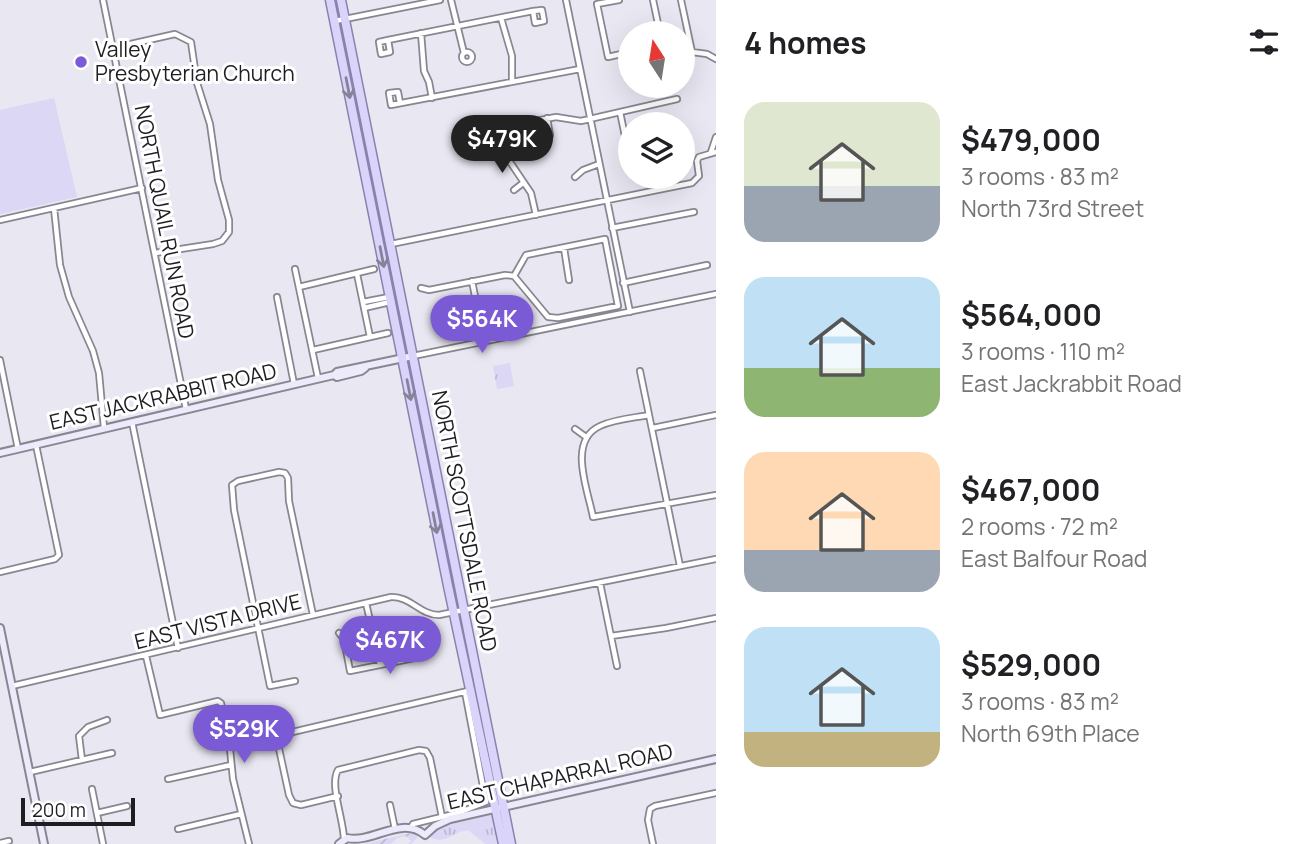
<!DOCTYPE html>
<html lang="en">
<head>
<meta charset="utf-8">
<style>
  :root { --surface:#fff; --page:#f6f6f6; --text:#202124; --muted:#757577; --accent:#7a5ad5 }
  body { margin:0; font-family:Manrope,sans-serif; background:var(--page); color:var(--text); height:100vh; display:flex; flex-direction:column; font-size:26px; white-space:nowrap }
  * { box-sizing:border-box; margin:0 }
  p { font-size:23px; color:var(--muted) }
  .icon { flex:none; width:38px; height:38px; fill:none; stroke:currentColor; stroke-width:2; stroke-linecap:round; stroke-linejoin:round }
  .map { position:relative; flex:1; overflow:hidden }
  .drawer { display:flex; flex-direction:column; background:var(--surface); width:595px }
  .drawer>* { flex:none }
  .needle { width:46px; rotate:348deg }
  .buttons { position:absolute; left:618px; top:21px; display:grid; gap:14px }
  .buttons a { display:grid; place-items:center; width:77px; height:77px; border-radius:50%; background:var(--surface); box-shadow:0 7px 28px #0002; font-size:35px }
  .scale { position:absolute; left:21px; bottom:18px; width:114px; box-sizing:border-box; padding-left:7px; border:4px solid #1e1e22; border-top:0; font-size:19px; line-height:24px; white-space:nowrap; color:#1e1e22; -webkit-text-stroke:5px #fff; paint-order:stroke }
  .price { position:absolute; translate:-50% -60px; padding:0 16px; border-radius:24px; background:var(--accent); color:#fff; font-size:23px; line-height:46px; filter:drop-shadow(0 2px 4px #0008) }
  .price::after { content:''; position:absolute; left:50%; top:42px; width:21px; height:16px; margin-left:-10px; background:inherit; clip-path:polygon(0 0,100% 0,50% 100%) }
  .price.selected { background:#222; color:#fff }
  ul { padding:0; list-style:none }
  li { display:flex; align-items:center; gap:21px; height:175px; padding:0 28px }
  li span { display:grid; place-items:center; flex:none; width:196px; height:140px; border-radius:21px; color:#555 }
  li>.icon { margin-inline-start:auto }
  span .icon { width:84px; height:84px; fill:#fffc; stroke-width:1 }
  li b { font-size:30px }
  h2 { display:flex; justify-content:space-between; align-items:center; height:84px; padding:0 28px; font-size:30px }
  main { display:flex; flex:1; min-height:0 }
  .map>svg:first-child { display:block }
  .grass { fill:url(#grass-tufts) }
  .garden { fill:url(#garden-furrows) }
  .pitch { fill:#dbd7f5 }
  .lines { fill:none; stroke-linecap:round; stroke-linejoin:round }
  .street-casing { stroke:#888791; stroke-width:8 }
  .secondary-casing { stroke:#888791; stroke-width:10 }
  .primary-casing { stroke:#8982ac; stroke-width:11 }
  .street { stroke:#fff; stroke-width:4.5 }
  .secondary { stroke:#edeafc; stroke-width:6 }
  .primary { stroke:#dad4fa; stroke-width:8 }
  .oneway { stroke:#858299 }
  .poi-dot { fill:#7a5ad5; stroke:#fff; stroke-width:2.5 }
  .labels { text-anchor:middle; stroke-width:6; stroke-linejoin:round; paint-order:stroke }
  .poi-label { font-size:21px; fill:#1e1e22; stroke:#fff; text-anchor:start }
  .street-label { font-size:21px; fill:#1e1e22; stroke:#fff }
</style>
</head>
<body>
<main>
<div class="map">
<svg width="716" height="844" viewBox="0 0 716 844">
  <defs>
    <pattern id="grass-tufts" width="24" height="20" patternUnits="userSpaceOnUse" patternTransform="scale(1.75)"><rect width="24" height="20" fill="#dbd7f5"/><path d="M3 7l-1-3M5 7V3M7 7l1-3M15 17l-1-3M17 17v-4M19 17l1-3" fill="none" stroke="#bcb8d2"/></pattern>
    <pattern id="garden-furrows" width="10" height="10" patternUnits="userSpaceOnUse" patternTransform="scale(1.75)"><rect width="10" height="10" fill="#dbd7f5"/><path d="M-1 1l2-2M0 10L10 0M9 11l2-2" fill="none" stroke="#bcb8d2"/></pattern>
  </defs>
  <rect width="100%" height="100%" fill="#e9e7f2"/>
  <!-- grass -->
  <path class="grass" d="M510 363 514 386 497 389 493 366Z
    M489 814 493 817 497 844H485L468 830C452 832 448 844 431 838V832L442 825Z"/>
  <!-- garden -->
  <path class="garden" d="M414 832 418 837 411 844H408L411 841 406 836 397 838 391 844H365Z"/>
  <!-- pitch -->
  <path class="pitch" d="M54 98 77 197 0 214V110Z"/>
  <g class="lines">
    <!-- street casing -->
    <g class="street-casing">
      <path id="street" d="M103 0 186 409
        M451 0 464 53
        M566 0 630 312
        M619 0 597 4 608 57 630 52
        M653 0 660 33
        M681 0 692 52 707 54 716 59
        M501 18 512 56V82
        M335 21 440 0
        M421 33 424 71 429 82 432 98
        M388 40 533 11 542 10 544 21 535 23 533 11
        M388 40 390 52 381 54 379 42Z
        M113 48 175 34 191 42 197 83 210 124 218 180 229 220V232L222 241 213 244 155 253
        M462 57a5 5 0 1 1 10 0a5 5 0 1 1-10 0Z
        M400 103 398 92 389 93 391 105 580 69
        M620 112 630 161
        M547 118 550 135
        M711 152 716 137
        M575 177 583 170 599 164
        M514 190 523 183
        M54 208 60 265 69 297 93 351 99 373 104 428
        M536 215 531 193 504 153 499 128 556 117 581 121 677 99
        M0 220 142 188
        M612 228 694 212
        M605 239 618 306 558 318 548 317 514 276 526 255Z
        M391 244 692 183 699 176 697 161 699 157 716 152
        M564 248 569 280
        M295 269 318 378
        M357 274 370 337
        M472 281 484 342
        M623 283 707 265
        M299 287 374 269
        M421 288 429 290 505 275 514 276
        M277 297 294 384
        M363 302 389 297
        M364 308 390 302
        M480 318C485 324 487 334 484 342
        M436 322 443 325 500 313 508 308
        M313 350 388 333
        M413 356 716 294
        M0 360 18 449
        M640 371 680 566
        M649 415C633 418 615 419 600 426 567 441 588 490 593 517L716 495
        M132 422 178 648
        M653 428 716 415
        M575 429 586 437
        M0 572 55 559 59 555 36 445
        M600 583 617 666
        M366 603 380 665
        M339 633 344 639 350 671 424 656 418 627
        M611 636 666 628 716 618
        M146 656 160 715 218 701 221 703 230 749 233 779 249 844
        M295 681 270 686 234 510 232 485 238 481 279 472 285 473 288 478 289 501 313 615
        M12 686 391 597C410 596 420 615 439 615L716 559
        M82 760 79 736 88 727 107 720
        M30 772 112 753
        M168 779 231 765
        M92 789 103 844
        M338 796 301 805 293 803 289 795 278 744 284 734 472 690
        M390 805 395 829
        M97 813 127 806
        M411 827 413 824 458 813 486 802 465 692
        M178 829 241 814
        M344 840C344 820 329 785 338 770L419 750 426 751 430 758 442 817
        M0 843 9 841
        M653 844 648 820 650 809 655 806 716 793"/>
    </g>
    <!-- secondary casing -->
    <g class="secondary-casing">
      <path id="secondary" d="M334 375 337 377 361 371 365 368
        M0 453 334 375 337 372 413 356
        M0 628 44 844
        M339 844 347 838C372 844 401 815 425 835L435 826 450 819 716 759"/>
    </g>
    <!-- primary casing -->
    <g class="primary-casing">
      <path id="primary" d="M330 0 448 586 503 844
        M341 0 511 844"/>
    </g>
    <!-- street -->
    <use href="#street" class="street"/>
    <!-- secondary -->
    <use href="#secondary" class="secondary"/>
    <!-- primary -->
    <use href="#primary" class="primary"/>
  </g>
  <!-- one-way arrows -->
  <defs><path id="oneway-shaft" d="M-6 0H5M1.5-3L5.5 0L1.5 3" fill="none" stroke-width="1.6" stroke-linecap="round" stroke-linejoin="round" transform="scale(1.75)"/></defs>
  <g class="oneway">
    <use href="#oneway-shaft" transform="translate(348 88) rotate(79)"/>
    <use href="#oneway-shaft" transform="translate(382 257) rotate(79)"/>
    <use href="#oneway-shaft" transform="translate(409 390) rotate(79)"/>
    <use href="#oneway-shaft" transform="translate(435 523) rotate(79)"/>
  </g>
  <!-- markers -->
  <circle class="poi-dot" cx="81" cy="62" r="7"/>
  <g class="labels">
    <!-- poi labels -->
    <g class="poi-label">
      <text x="95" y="57">Valley<tspan x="95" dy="24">Presbyterian Church</tspan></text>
    </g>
    <!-- street labels -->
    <g class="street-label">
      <text transform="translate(164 222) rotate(79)" y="7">NORTH QUAIL RUN ROAD</text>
      <text transform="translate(163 397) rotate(-13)" y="7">EAST JACKRABBIT ROAD</text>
      <text transform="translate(464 521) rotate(79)" y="7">NORTH SCOTTSDALE ROAD</text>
      <text transform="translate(218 622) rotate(-14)" y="7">EAST VISTA DRIVE</text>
      <text transform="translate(560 777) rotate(-13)" y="7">EAST CHAPARRAL ROAD</text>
    </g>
  </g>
</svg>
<div class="buttons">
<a><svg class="needle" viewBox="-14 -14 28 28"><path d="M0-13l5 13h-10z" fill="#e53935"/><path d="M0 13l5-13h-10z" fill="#757577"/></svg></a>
<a><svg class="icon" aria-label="layers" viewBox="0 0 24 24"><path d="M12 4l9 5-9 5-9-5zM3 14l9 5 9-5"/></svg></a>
</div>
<div class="scale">200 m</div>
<b class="price selected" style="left:502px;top:175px">$479K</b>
<b class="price" style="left:482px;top:355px">$564K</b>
<b class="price" style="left:390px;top:676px">$467K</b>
<b class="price" style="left:244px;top:765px">$529K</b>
</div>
<section class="drawer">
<h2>4 homes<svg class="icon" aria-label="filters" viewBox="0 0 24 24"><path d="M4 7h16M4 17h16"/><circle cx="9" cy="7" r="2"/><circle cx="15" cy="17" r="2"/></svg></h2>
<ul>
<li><span style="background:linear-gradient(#dfe7d0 60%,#9aa5b1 0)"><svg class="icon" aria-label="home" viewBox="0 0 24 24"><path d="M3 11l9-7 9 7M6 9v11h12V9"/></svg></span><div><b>$479,000</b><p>3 rooms · 83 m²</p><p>North 73rd Street</p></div></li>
<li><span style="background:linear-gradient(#bfe0f5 65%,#8fb573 0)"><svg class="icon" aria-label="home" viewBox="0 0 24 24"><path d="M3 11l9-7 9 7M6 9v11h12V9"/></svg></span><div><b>$564,000</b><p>3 rooms · 110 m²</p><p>East Jackrabbit Road</p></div></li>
<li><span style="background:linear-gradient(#ffd9b3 70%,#9aa5b1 0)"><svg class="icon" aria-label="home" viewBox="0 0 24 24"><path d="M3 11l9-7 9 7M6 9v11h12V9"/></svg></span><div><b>$467,000</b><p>2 rooms · 72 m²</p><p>East Balfour Road</p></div></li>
<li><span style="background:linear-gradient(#bfe0f5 75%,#c2b280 0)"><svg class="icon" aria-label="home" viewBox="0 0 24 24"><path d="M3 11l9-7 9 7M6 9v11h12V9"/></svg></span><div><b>$529,000</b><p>3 rooms · 83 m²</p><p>North 69th Place</p></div></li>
</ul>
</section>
</main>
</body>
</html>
